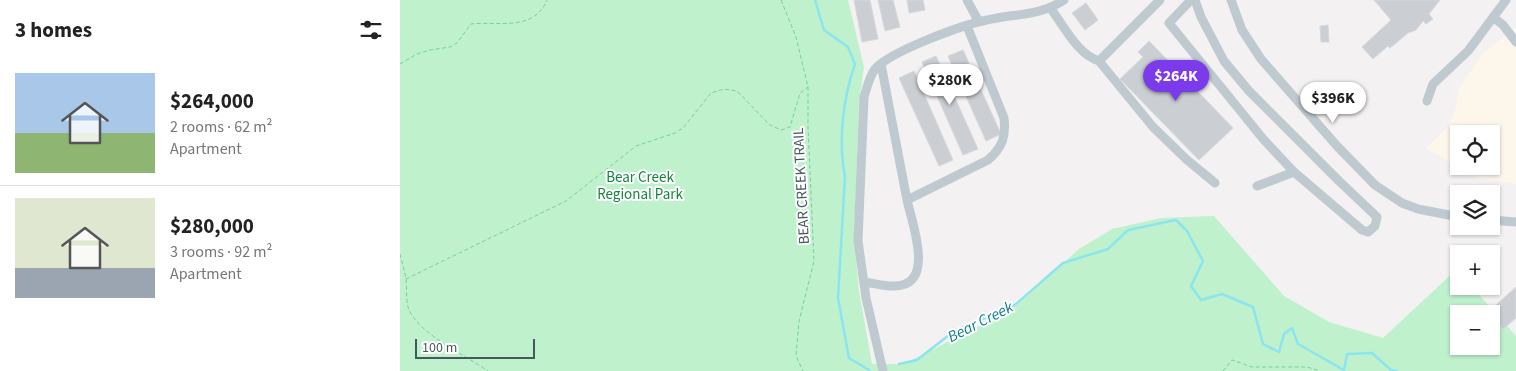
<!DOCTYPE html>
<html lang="en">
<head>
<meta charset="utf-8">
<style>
  :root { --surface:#fff; --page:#f6f6f6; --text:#222; --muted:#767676; --line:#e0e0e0; --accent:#7c3aed }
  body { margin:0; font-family:"Source Sans 3",sans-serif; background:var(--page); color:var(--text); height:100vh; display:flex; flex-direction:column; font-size:19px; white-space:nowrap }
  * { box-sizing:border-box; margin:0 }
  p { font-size:16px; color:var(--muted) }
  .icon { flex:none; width:28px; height:28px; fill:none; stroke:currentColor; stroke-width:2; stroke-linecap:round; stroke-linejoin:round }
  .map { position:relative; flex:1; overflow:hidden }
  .drawer { display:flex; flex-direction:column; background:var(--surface); width:400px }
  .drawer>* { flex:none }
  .tools { position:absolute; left:1050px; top:125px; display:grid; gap:10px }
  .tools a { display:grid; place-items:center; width:50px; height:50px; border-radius:0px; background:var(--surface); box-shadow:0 1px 4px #0004; font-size:25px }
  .scale { position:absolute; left:15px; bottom:12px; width:120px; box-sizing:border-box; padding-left:5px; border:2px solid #48575f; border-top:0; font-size:14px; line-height:18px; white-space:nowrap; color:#48575f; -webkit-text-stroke:4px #fff; paint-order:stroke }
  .price { position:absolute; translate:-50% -42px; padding:0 11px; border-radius:18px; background:#fff; color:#222; font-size:16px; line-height:32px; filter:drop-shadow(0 1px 2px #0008) }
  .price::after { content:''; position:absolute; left:50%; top:30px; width:15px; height:11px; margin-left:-8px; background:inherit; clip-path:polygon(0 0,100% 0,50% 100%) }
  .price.active { background:var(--accent); color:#fff }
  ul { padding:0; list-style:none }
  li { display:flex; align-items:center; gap:15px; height:125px; padding:0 15px }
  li+li { border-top:1px solid var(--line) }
  li span { display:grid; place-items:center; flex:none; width:140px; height:100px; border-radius:0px; color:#555 }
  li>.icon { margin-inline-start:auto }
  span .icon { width:60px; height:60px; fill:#fffc; stroke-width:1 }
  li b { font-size:21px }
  h2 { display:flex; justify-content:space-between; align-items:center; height:60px; padding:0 15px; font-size:21px }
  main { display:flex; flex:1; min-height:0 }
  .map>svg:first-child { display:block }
  .commercial { fill:#fdf6eb; fill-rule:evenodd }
  .green { fill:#bff1cd; fill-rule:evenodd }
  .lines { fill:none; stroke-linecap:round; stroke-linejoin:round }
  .stream { stroke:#8be5ef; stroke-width:2.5 }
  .building { fill:#cbcfd3; stroke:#d5d8dc }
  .path { stroke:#76d099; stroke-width:1; stroke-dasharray:4 2.5; stroke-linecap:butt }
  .minor { stroke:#becad0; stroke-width:9 }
  .labels { text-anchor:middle; stroke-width:4; stroke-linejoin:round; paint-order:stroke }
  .park-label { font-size:15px; fill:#158440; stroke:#fff }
  .street-label { font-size:15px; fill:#48575f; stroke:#fff }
  .water-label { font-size:16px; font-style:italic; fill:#0a7d8a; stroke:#fff }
</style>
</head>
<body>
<main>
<section class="drawer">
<h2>3 homes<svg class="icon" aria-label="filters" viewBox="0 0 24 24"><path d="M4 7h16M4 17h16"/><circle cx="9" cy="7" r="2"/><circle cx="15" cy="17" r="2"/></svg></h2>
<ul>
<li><span style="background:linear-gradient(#a9c7e8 60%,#8fb573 0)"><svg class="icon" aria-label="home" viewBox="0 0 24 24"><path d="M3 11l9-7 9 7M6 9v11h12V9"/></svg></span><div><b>$264,000</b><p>2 rooms · 62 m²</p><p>Apartment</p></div></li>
<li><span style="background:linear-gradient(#dfe7d0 70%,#9aa5b1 0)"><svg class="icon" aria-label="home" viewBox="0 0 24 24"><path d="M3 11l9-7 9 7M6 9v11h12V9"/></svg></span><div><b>$280,000</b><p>3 rooms · 92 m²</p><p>Apartment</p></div></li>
</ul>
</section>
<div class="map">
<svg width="1116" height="371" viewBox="0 0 1116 371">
  <rect width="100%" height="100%" fill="#f3f1f1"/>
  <!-- commercial -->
  <path class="commercial" d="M1116 28V184L1074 177 1026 148 1048 127 1056 107 1059 87 1085 51ZM1059 134H1091V166H1059Z"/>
  <!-- green -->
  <path class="green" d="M0 0H448L464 67 459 103 454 239 459 291 472 364H504L613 309 679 249 712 229 761 218 814 216 884 296 929 322 983 338 1057 269 1059 272V286H1071L1116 336V371H0ZM1059 314H1091V346H1059Z"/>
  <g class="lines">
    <!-- stream -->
    <path class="stream" d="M415 0 424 30 448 47 455 64C443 99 438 140 445 177L438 298 449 358 469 370
      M499 364 517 360 553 332 615 305 663 263 708 249 728 230 776 220 787 231 803 261 791 286 801 300 822 294 853 307 863 344 879 352 884 334 892 328 898 344 944 370 947 354 972 353 991 370 997 371"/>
  </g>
  <!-- building -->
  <path class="building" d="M454 0H470L478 39 462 42Z
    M478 0H493L500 27 485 31Z
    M507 0H523L525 10 509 13Z
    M974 0H1040L1029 14 1033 19 1026 24 1023 21 1016 30 1008 33 990 48 988 46 973 59 962 47 991 20Z
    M686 3 698 20 685 30 672 13Z
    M928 25 929 42H921L920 26Z
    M749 41 833 128 799 160 720 79 743 57 738 52Z
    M563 50 601 134 586 141 548 56Z
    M536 56 578 149 563 155 522 62Z
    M514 71 553 160 539 166 499 78Z
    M1116 287V318L1103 329 1088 312Z"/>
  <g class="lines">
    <!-- path -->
    <path class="path" d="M381 0 396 37 408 87V127L414 261 399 321 396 356 403 371
      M0 64 17 54 30 50 50 47 57 43 71 24C98 21 134 32 147 0
      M0 254C2 263 5 271 6 280 7 289 6 299 8 307 16 333 67 356 88 371
      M6 279 166 201 236 146 275 133 283 128 311 93 324 89 337 91 370 125 381 130 390 127 400 93 408 87
      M823 371 832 360 852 367H907L920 371"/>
    <!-- minor -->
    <path class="minor" d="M567 0 579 22
      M791 0 769 23 864 140 894 172 962 230 968 232 975 226 977 217 939 181 849 91 824 61 801 17 795 0
      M831 0 842 30 861 59 937 146 975 185 1002 203 1018 209 1059 217
      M651 9C664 26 678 55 699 61L760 0
      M1093 17 1103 25 1116 42
      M699 61 753 127 786 159 815 183
      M481 64 507 200 588 160C603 147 606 136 604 118L567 26
      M1027 101 1033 84 1068 51 1106 0
      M857 186 894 172
      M1091 220 1116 222
      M464 282C474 283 485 287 495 286 536 285 512 223 507 200
      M483 371 466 298 458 241 464 97C467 88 469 77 475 69 491 51 562 25 587 20 616 13 638 17 664 0"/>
  </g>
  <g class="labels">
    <!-- park labels -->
    <g class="park-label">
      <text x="240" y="182">Bear Creek<tspan x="240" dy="17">Regional Park</tspan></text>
    </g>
    <!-- street labels -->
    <g class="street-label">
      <text transform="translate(401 186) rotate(-93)" y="5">BEAR CREEK TRAIL</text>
    </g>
    <!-- water labels -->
    <g class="water-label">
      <text transform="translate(580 321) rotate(-27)" y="6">Bear Creek</text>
    </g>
  </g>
</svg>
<div class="tools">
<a><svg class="icon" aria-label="locate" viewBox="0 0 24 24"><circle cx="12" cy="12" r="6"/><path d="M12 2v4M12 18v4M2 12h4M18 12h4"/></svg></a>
<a><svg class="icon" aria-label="layers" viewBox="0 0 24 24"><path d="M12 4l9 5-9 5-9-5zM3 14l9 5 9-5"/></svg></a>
<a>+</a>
<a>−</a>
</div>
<div class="scale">100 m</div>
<b class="price active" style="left:776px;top:102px">$264K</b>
<b class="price" style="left:550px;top:106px">$280K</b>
<b class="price" style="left:933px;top:124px">$396K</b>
</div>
</main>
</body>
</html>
